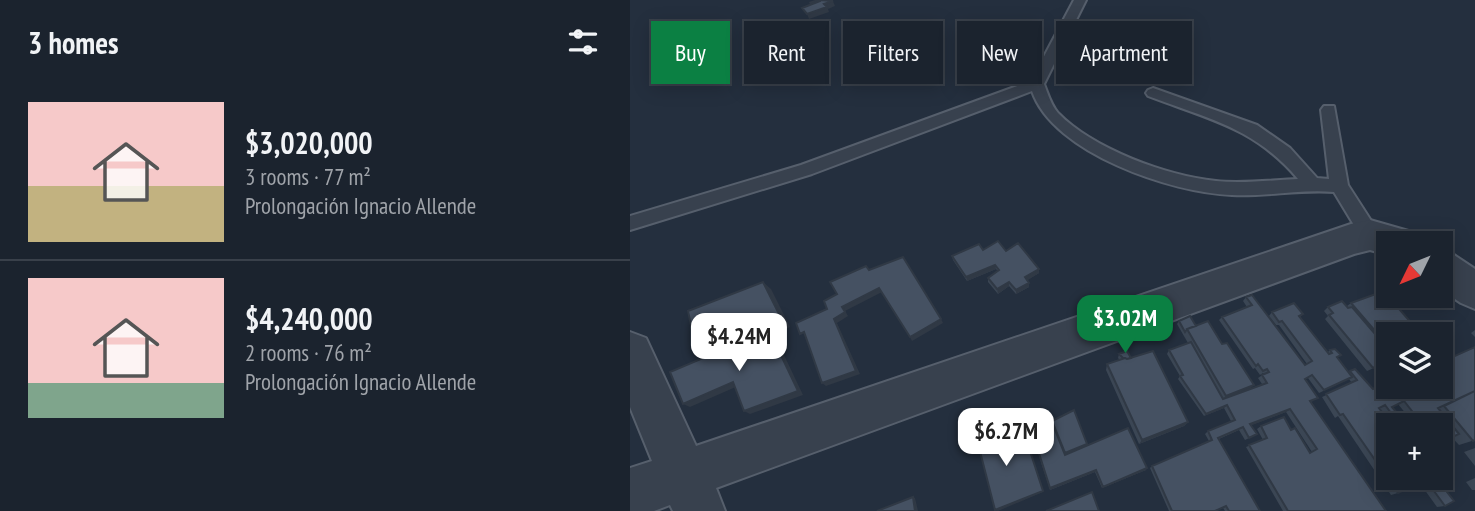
<!DOCTYPE html>
<html lang="en">
<head>
<meta charset="utf-8">
<style>
  :root { --surface:#1b232e; --page:#242b36; --text:#f1f3f6; --muted:#a0a4aa; --line:#39404a; --accent:#0b8043 }
  body { margin:0; font-family:"PT Sans Narrow",sans-serif; background:var(--page); color:var(--text); height:100vh; display:flex; flex-direction:column; font-size:26px; white-space:nowrap }
  * { box-sizing:border-box; margin:0 }
  p { font-size:23px; color:var(--muted) }
  .icon { flex:none; width:38px; height:38px; fill:none; stroke:currentColor; stroke-width:2; stroke-linecap:round; stroke-linejoin:round }
  .map { position:relative; flex:1; overflow:hidden }
  .sheet { display:flex; flex-direction:column; background:var(--surface); width:630px }
  .sheet>* { flex:none }
  .hud { position:absolute; left:21px; top:21px; width:665px; height:63px; display:flex; gap:14px }
  .needle { width:46px; rotate:227deg }
  .buttons { position:absolute; left:746px; top:231px; display:grid; gap:14px }
  .buttons a { display:grid; place-items:center; width:77px; height:77px; border-radius:0px; background:var(--surface); box-shadow:0 4px 18px #0003,0 0 0 2px var(--line); font-size:35px }
  .price { position:absolute; translate:-50% -60px; padding:0 16px; border-radius:14px; background:#fff; color:#222; font-size:23px; line-height:46px; filter:drop-shadow(0 2px 4px #0008) }
  .price::after { content:''; position:absolute; left:50%; top:42px; width:21px; height:16px; margin-left:-10px; background:inherit; clip-path:polygon(0 0,100% 0,50% 100%) }
  .price.on { background:var(--accent); color:#fff }
  ul { padding:0; list-style:none }
  li { display:flex; align-items:center; gap:21px; height:175px; padding:0 28px }
  li+li { border-top:2px solid var(--line) }
  li span { display:grid; place-items:center; flex:none; width:196px; height:140px; border-radius:0px; color:#555 }
  li>.icon { margin-inline-start:auto }
  span .icon { width:84px; height:84px; fill:#fffc; stroke-width:1 }
  li b { font-size:30px }
  h2 { display:flex; justify-content:space-between; align-items:center; height:84px; padding:0 28px; font-size:30px }
  .pill { padding:0 24px; border-radius:0px; background:var(--surface); box-shadow:0 4px 18px #0003,0 0 0 2px var(--line); font-size:24px; line-height:63px }
  .pill.on { background:var(--accent); color:#fff }
  main { display:flex; flex:1; min-height:0 }
  .map>svg:first-child { display:block }
  .lines { fill:none; stroke-linecap:round; stroke-linejoin:round }
  .lane-casing { stroke:#565f6c; stroke-width:4 }
  .street-casing { stroke:#565f6c; stroke-width:4 }
  .lane { fill:#38414e; fill-rule:evenodd }
  .street { fill:#38414e; fill-rule:evenodd }
  .wall { fill:#3b4654 }
  .shaded-wall { fill:#303945 }
  .building { fill:#455162; stroke:#303945; stroke-width:2 }
</style>
</head>
<body>
<main>
<section class="sheet">
<h2>3 homes<svg class="icon" aria-label="filters" viewBox="0 0 24 24"><path d="M4 7h16M4 17h16"/><circle cx="9" cy="7" r="2"/><circle cx="15" cy="17" r="2"/></svg></h2>
<ul>
<li><span style="background:linear-gradient(#f6c9c9 60%,#c2b280 0)"><svg class="icon" aria-label="home" viewBox="0 0 24 24"><path d="M3 11l9-7 9 7M6 9v11h12V9"/></svg></span><div><b>$3,020,000</b><p>3 rooms · 77 m²</p><p>Prolongación Ignacio Allende</p></div></li>
<li><span style="background:linear-gradient(#f6c9c9 75%,#7fa58c 0)"><svg class="icon" aria-label="home" viewBox="0 0 24 24"><path d="M3 11l9-7 9 7M6 9v11h12V9"/></svg></span><div><b>$4,240,000</b><p>2 rooms · 76 m²</p><p>Prolongación Ignacio Allende</p></div></li>
</ul>
</section>
<div class="map">
<svg width="845" height="511" viewBox="0 0 845 511">
  <rect width="100%" height="100%" fill="#242f3e"/>
  <g class="lines">
    <!-- lane casing -->
    <g class="lane-casing">
      <path id="lane" d="M444 0H456L414 84C418 94 421 105 428 113 463 149 537 176 586 181 613 184 640 180 668 179 624 127 578 119 518 96L516 93 518 90 523 88 627 125 660 148 687 178 699 179 691 110 694 106H704L718 185 747 230 749 235 747 240 740 243 733 240 704 192C670 189 636 197 602 195 542 193 423 153 402 91L182 174 0 230V216L171 165 401 81Z"/>
    </g>
    <!-- street casing -->
    <g class="street-casing">
      <path id="street" d="M740 220 782 232 788 243H758V255L740 250 724 254 86 488 95 511H43L40 505 24 511H0V468L22 461 0 407V332L16 338 66 446 721 224Z
        M810 251 824 255 845 269V309L831 303 810 289Z"/>
    </g>
    <!-- lane -->
    <use href="#lane" class="lane"/>
    <!-- street -->
    <use href="#street" class="street"/>
  </g>
  <!-- wall -->
  <path class="wall" d="M353 250 376 251 409 273 397 280 399 283V287L386 294 379 286 368 294 358 282V278L368 271 366 269 337 281 323 260 322 256Z
    M616 297 675 365 677 364 649 325H646L639 316 642 312 673 314 670 317 698 352 700 350 719 372 725 369 743 389 758 387 813 353 845 440 829 445 810 425H785L768 404 762 407 777 425H762L756 438 768 493 761 495 708 416 705 418 692 397 722 383 719 379 689 393 678 378 675 379 683 401 680 402 756 511H653L616 447 633 440 627 429 631 426 661 430 680 453 682 452 656 412 621 425 627 434 615 440 609 430 589 439 630 511H595L593 508 585 511H539L520 468 522 466 579 441 575 434 578 431 601 421 594 408 574 416 548 379 550 376 537 354 539 350 558 343 547 324 549 321 566 326 620 389 632 384 628 378 634 374 633 373 630 375 625 368 623 369 589 320 592 317 617 307 613 301Z
    M721 303 758 334V362L737 371 695 319 698 316 694 311 698 307 717 306Z
    M845 330V337L841 333Z
    M489 354 501 358 558 422 554 426 509 444 476 370 477 364 490 360 488 358Z
    M422 421 457 444V446L516 470 472 488 465 472 420 490 401 431 422 425Z
    M845 448V466L834 452Z
    M845 478V490H842L836 482Z
    M810 483 815 506 807 507 794 489Z"/>
  <!-- shaded-wall -->
  <path class="shaded-wall" d="M185 0H191L192 3 181 7 179 2Z
    M203 1 205 6 198 9 199 12 179 19 177 14 194 4Z
    M365 265 366 269 337 281 336 277Z
    M409 269V273L395 282V277Z
    M133 282 141 289 160 327 144 334 173 395 120 414 114 411 168 391 78 362 67 355Z
    M379 282V286L368 294 367 289Z
    M399 283V287L386 294V290Z
    M249 288 252 292 215 311 218 316 207 323 230 374 196 386 192 383 204 319 212 307Z
    M311 319 313 323 282 341 280 337Z
    M103 382 108 386 60 407 53 404Z
    M624 385 618 391 591 402 596 396Z
    M597 405 594 408 574 416 576 414Z
    M660 409 656 412 617 427 620 424Z
    M558 422 554 426 509 444 512 440Z
    M517 468 516 470 472 488 473 487Z
    M466 470 465 472 420 490V488Z
    M413 491V492L368 511 365 510Z
    M283 497 285 498 288 511H285Z"/>
  <!-- building -->
  <path class="building" d="M190 0 203 1 194 4 197 7 177 14 172 8 190 1Z
    M368 241 376 251 388 243 409 269 395 277 399 283 386 290 379 282 367 289 358 278 369 270 365 265 336 277 322 256 349 244 353 250Z
    M273 257 311 319 280 337 249 288 212 307 215 312 204 319 226 371 192 383 174 332 170 334 166 323 197 309 194 301 207 294 200 282 236 266 239 270Z
    M133 282 152 320 67 355 58 311Z
    M754 291 758 296 790 333 758 334V346L721 303Z
    M622 295 675 365 682 361 652 321 649 322 642 312 664 303 673 314 669 316 699 354 702 353 700 350 705 349 711 355 707 357 722 377 694 390 682 375 675 379 688 398 680 401 756 511H658L619 445 637 438 631 426 654 417 661 430 665 428 680 453 687 449 660 409 620 424 627 434 619 438 613 427 588 438 630 511H599L596 506 585 511H542L522 466 582 440 578 431 605 420 597 405 576 414 550 376 553 375 539 350 561 342 593 399 637 383 632 375 639 372 637 369 633 371 628 364 626 366 592 317 622 305 616 297Z
    M712 301 718 308 722 307 758 349V361L743 368 699 315 703 313 698 307Z
    M560 316 566 326 557 329 555 332 549 321Z
    M578 321 592 344 597 343 624 385 596 396 557 329Z
    M139 330 168 391 114 411 103 382 53 404 40 372Z
    M810 345 817 352 813 353 818 359 845 347V391L808 408 829 434 810 443V425H793L774 401 762 407 777 425H770L755 405 749 408 762 425H758V437L756 438 758 441V478H785L789 483 768 493 713 414 710 415 696 394 727 380 720 371 725 369 743 389 758 382V387H810Z
    M497 351 501 358 497 359 495 358H493L489 354Z
    M523 351 558 422 512 440 477 364 495 358 497 359Z
    M845 391V440L843 441 814 406Z
    M444 410 457 444 435 453 422 421Z
    M366 420 376 455 389 446 400 451 413 491 365 510 344 428Z
    M415 423 423 425 435 455 498 428 517 468 473 487 466 470 420 488 401 428Z
    M810 483 824 501 815 506 801 487Z
    M462 492 469 511H416Z
    M283 497 285 511H247Z"/>
</svg>
<div class="buttons">
<a><svg class="needle" viewBox="-14 -14 28 28"><path d="M0-13l5 13h-10z" fill="#e53935"/><path d="M0 13l5-13h-10z" fill="#a0a4aa"/></svg></a>
<a><svg class="icon" aria-label="layers" viewBox="0 0 24 24"><path d="M12 4l9 5-9 5-9-5zM3 14l9 5 9-5"/></svg></a>
<a>+</a>
</div>
<b class="price on" style="left:495px;top:355px">$3.02M</b>
<b class="price" style="left:109px;top:373px">$4.24M</b>
<b class="price" style="left:376px;top:468px">$6.27M</b>
<div class="hud">
<a class="pill on">Buy</a>
<a class="pill">Rent</a>
<a class="pill">Filters</a>
<a class="pill">New</a>
<a class="pill">Apartment</a>
</div>
</div>
</main>
</body>
</html>
